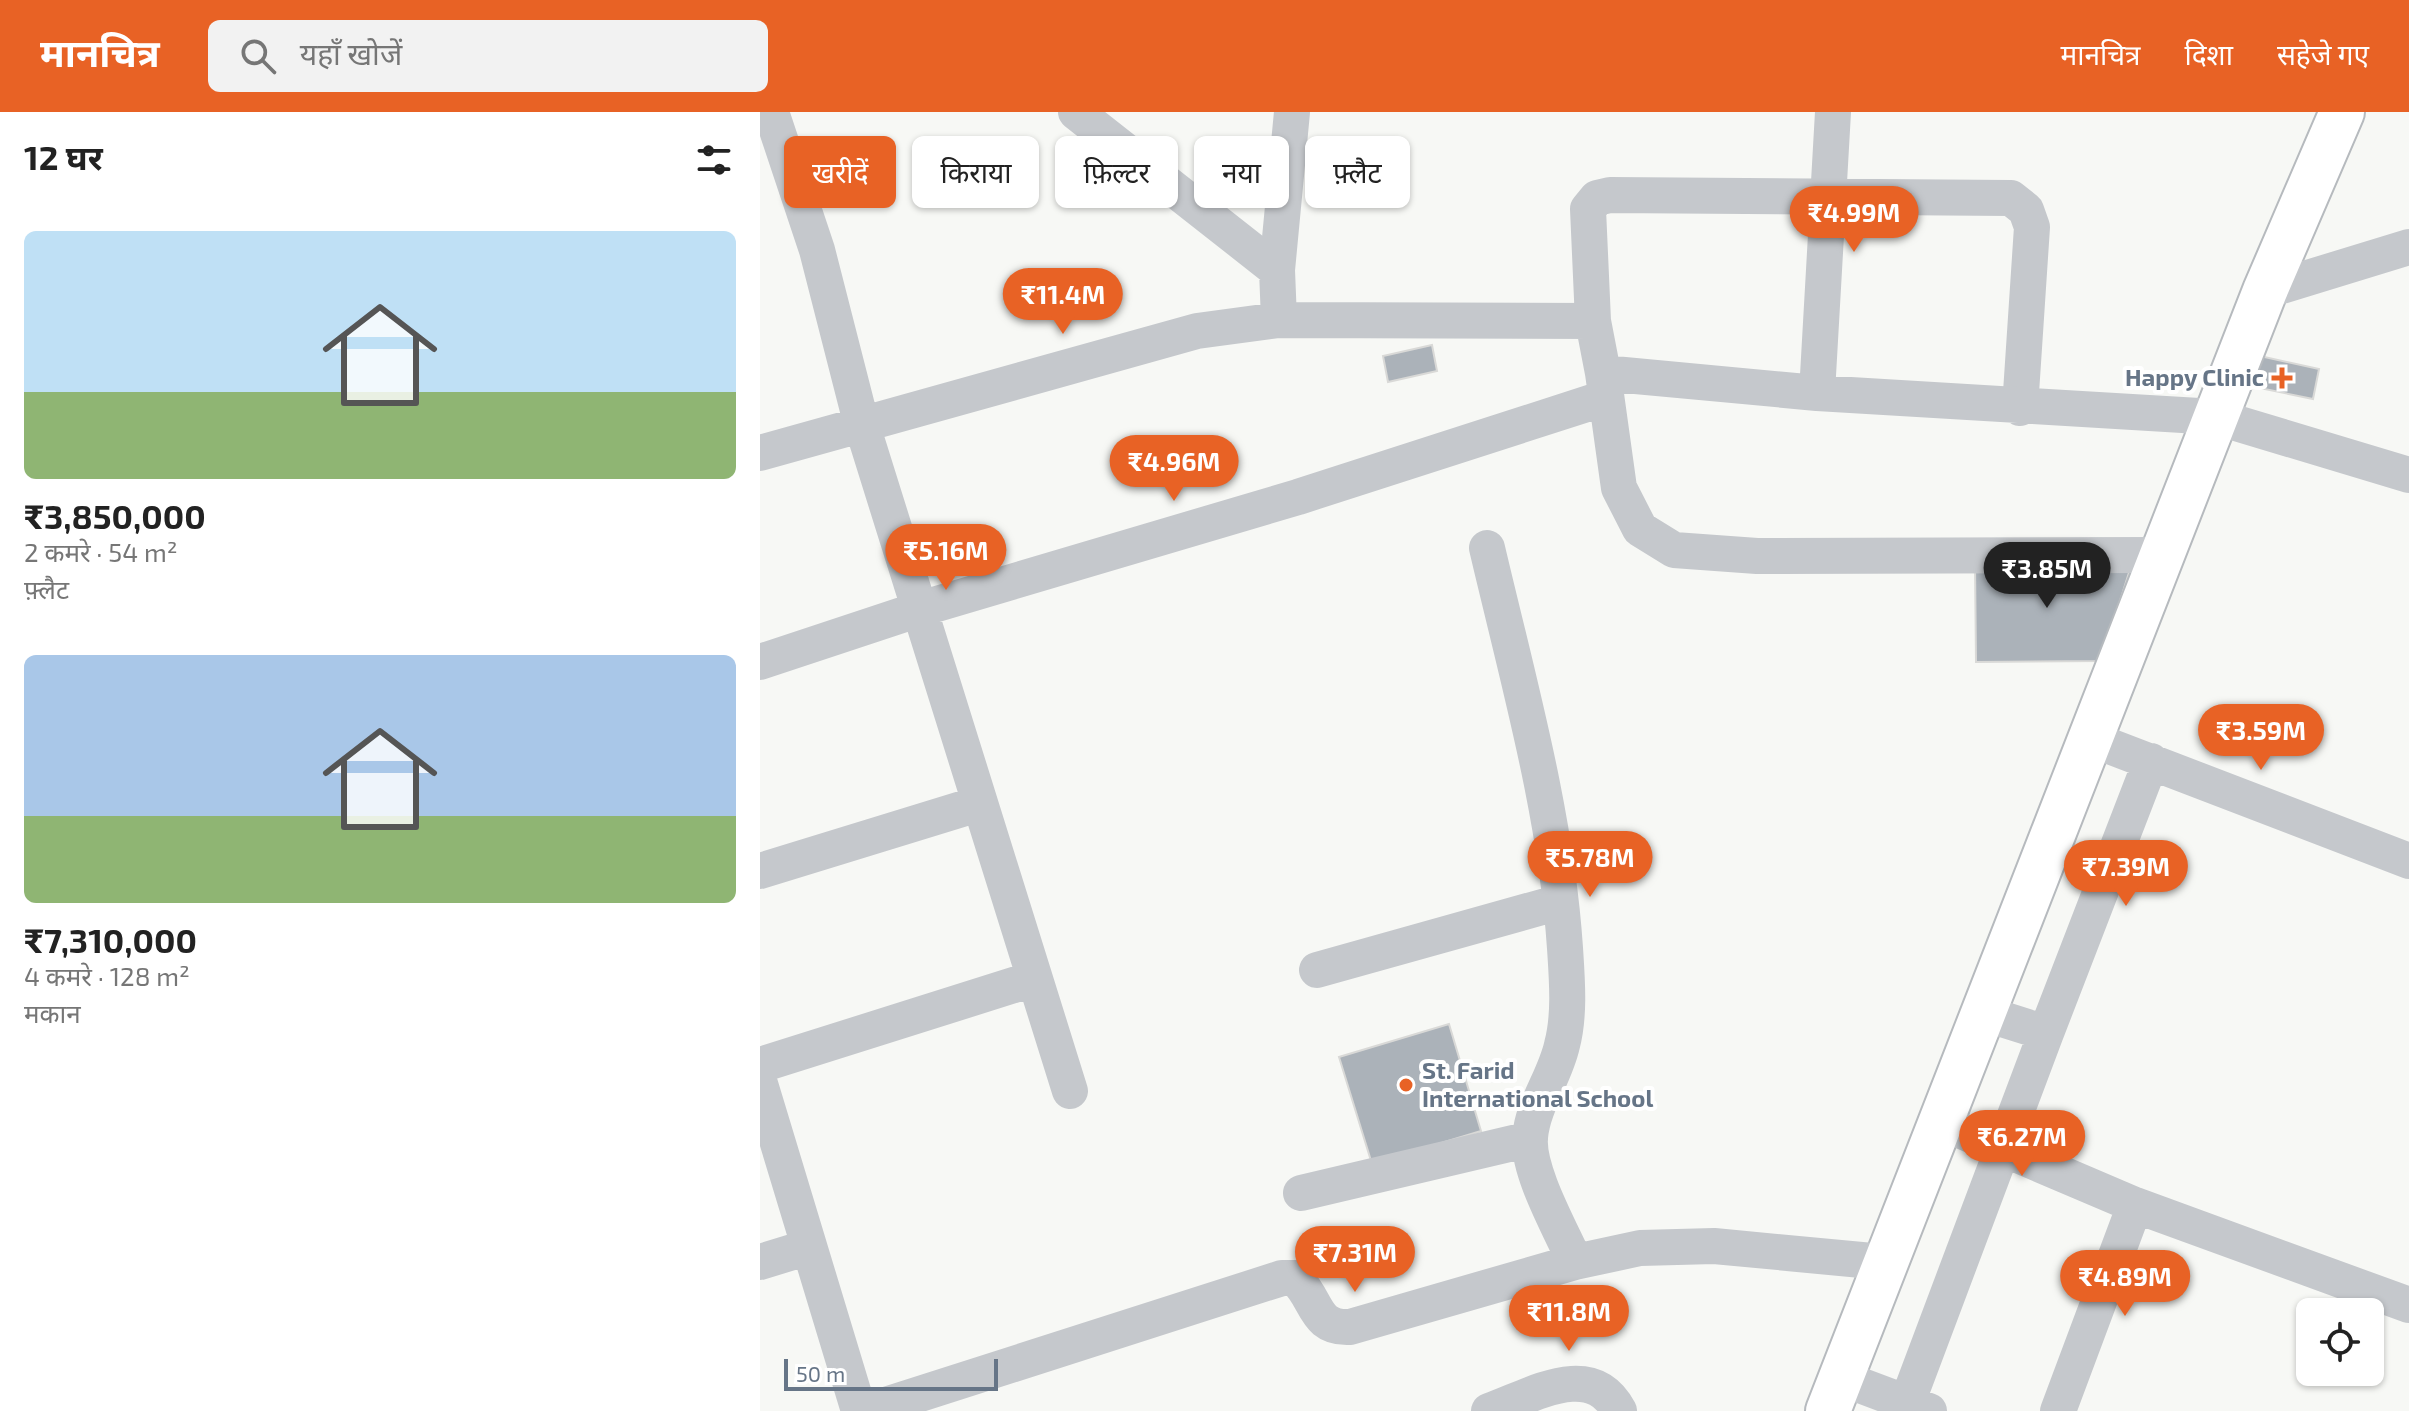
<!DOCTYPE html>
<html lang="hi">
<head>
<meta charset="utf-8">
<style>
  :root { --surface:#fff; --page:#f2f2f2; --text:#222; --muted:#767676; --accent:#e86225 }
  body { margin:0; font-family:"Exo 2","Noto Sans Devanagari",sans-serif; background:var(--page); color:var(--text); height:100vh; display:flex; flex-direction:column; font-size:30px; white-space:nowrap }
  * { box-sizing:border-box; margin:0 }
  p { font-size:26px; color:var(--muted) }
  .icon { flex:none; width:44px; height:44px; fill:none; stroke:currentColor; stroke-width:2; stroke-linecap:round; stroke-linejoin:round }
  .map { position:relative; flex:1; overflow:hidden }
  .panel { display:flex; flex-direction:column; background:var(--surface); width:760px }
  .panel>* { flex:none }
  .top-card { position:absolute; left:24px; top:24px; width:760px; height:72px; display:flex; gap:16px }
  .fabs { position:absolute; left:1536px; top:1186px; display:grid; gap:16px }
  .fabs a { display:grid; place-items:center; width:88px; height:88px; border-radius:12px; background:var(--surface); box-shadow:0 2px 6px #0004; font-size:40px }
  .scale { position:absolute; left:24px; bottom:20px; width:214px; box-sizing:border-box; padding-left:8px; border:4px solid #667587; border-top:0; font-size:22px; line-height:28px; white-space:nowrap; color:#667587; -webkit-text-stroke:6px #fff; paint-order:stroke }
  .price { position:absolute; translate:-50% -68px; padding:0 18px; border-radius:28px; background:var(--accent); color:#fff; font-size:26px; line-height:52px; filter:drop-shadow(0 2px 4px #0008) }
  .price::after { content:''; position:absolute; left:50%; top:48px; width:24px; height:18px; margin-left:-12px; background:inherit; clip-path:polygon(0 0,100% 0,50% 100%) }
  .price.current { background:#222; color:#fff }
  ul { padding:0; list-style:none }
  li { display:grid; align-content:center; gap:16px; height:424px; padding:0 24px }
  li span { display:grid; place-items:center; height:248px; border-radius:12px; color:#555 }
  li>.icon { margin-inline-start:auto }
  span .icon { width:144px; height:144px; fill:#fffc; stroke-width:1 }
  li b { font-size:34px }
  h2 { display:flex; justify-content:space-between; align-items:center; height:96px; padding:0 24px; font-size:34px }
  .tag { padding:0 28px; border-radius:12px; background:var(--surface); box-shadow:0 2px 6px #0004; font-size:28px; line-height:72px }
  .tag.current { background:var(--accent); color:#fff }
  header { display:flex; align-items:center; gap:48px; box-sizing:border-box; height:112px; padding:0 40px; background:var(--accent); color:#fff }
  header strong { font-size:38px }
  nav { display:flex; gap:44px; margin-inline-start:auto; font-size:28px }
  .search { width:560px; height:72px; background:var(--page); display:flex; align-items:center; gap:20px; box-sizing:border-box; padding:0 28px; border-radius:12px; color:var(--muted); font-size:30px }
  main { display:flex; flex:1; min-height:0 }
  .map>svg:first-child { display:block }
  .building { fill:#abb2b9; stroke:#d9d9d7; stroke-width:2 }
  .lines { fill:none; stroke-linecap:round; stroke-linejoin:round }
  .major-casing { stroke:#b6babe; stroke-width:48 }
  .minor { stroke:#c5c8cc; stroke-width:36 }
  .major { stroke:#fff; stroke-width:44 }
  .poi-dot { fill:#e86225; stroke:#fff; stroke-width:3 }
  .labels { text-anchor:middle; stroke-width:8; stroke-linejoin:round; paint-order:stroke }
  .poi-label { font-size:24px; font-weight:bold; fill:#667587; stroke:#fff; text-anchor:end }
</style>
</head>
<body>
<header>
<strong>मानचित्र</strong>
<div class="search"><svg class="icon" aria-label="search" viewBox="0 0 24 24"><circle cx="10" cy="10" r="6"/><path d="M15 15l6 6"/></svg>यहाँ खोजें</div>
<nav><a>मानचित्र</a><a>दिशा</a><a>सहेजे गए</a></nav>
</header>
<main>
<section class="panel">
<h2>12 घर<svg class="icon" aria-label="filters" viewBox="0 0 24 24"><path d="M4 7h16M4 17h16"/><circle cx="9" cy="7" r="2"/><circle cx="15" cy="17" r="2"/></svg></h2>
<ul>
<li><span style="background:linear-gradient(#bfe0f5 65%,#8fb573 0)"><svg class="icon" aria-label="home" viewBox="0 0 24 24"><path d="M3 11l9-7 9 7M6 9v11h12V9"/></svg></span><div><b>₹3,850,000</b><p>2 कमरे · 54 m²</p><p>फ़्लैट</p></div></li>
<li><span style="background:linear-gradient(#a9c7e8 65%,#8fb573 0)"><svg class="icon" aria-label="home" viewBox="0 0 24 24"><path d="M3 11l9-7 9 7M6 9v11h12V9"/></svg></span><div><b>₹7,310,000</b><p>4 कमरे · 128 m²</p><p>मकान</p></div></li>
</ul>
</section>
<div class="map">
<svg width="1649" height="1299" viewBox="0 0 1649 1299">
  <rect width="100%" height="100%" fill="#f7f8f5"/>
  <!-- building -->
  <path class="building" d="M672 233 677 259 628 270 623 244Z
    M1491 242 1559 257 1553 287 1485 273Z
    M1373 448 1341 549 1216 550 1215 451Z
    M689 912 721 1019 612 1052 579 945Z"/>
  <g class="lines">
    <!-- major casing -->
    <g class="major-casing">
      <path id="major" d="M1068 1299 1505 179 1582 0"/>
    </g>
    <!-- minor -->
    <path class="minor" d="M11 0 57 138 101 310 310 979
      M316 0 517 158 519 208 833 209 843 261 1057 281 1456 305 1649 363
      M517 158 532 0
      M1505 179 1649 135
      M833 209 828 97 837 86 850 83 1251 86 1266 98 1272 115 1260 296
      M843 261 859 376 880 417 914 438 997 444 1402 443
      M1057 281 1073 0
      M0 341 437 219 519 208
      M727 436C758 568 796 701 805 836 807 867 810 903 802 933 795 965 773 992 770 1025 767 1059 801 1118 815 1150
      M0 550 160 497 538 385 845 286
      M1331 627 1649 749
      M0 759 218 692
      M557 858 800 790
      M1286 921 1391 649
      M0 953 273 867
      M0 972 99 1299
      M1178 1009 1375 1093 1649 1193
      M541 1081 770 1027
      M0 1150 49 1135
      M1081 1266 1169 1299
      M107 1299 522 1166H535C558 1187 553 1217 590 1215L815 1150 880 1136 954 1134 1123 1150
      M729 1299C772 1284 831 1246 859 1299
      M1144 1299 1286 921 1223 901
      M1298 1299 1375 1093"/>
    <!-- major -->
    <use href="#major" class="major"/>
  </g>
  <!-- markers -->
  <g class="poi-dot">
    <path d="M1518 254h8v8h8v8h-8v8h-8v-8h-8v-8h8z"/>
    <circle cx="646" cy="973" r="8"/>
  </g>
  <g class="labels">
    <!-- poi labels -->
    <g class="poi-label">
      <text x="1504" y="274">Happy Clinic</text>
      <text x="662" y="967" text-anchor="start">St. Farid<tspan x="662" dy="28">International School</tspan></text>
    </g>
  </g>
</svg>
<div class="fabs">
<a><svg class="icon" aria-label="locate" viewBox="0 0 24 24"><circle cx="12" cy="12" r="6"/><path d="M12 2v4M12 18v4M2 12h4M18 12h4"/></svg></a>
</div>
<div class="scale">50 m</div>
<b class="price" style="left:1094px;top:142px">₹4.99M</b>
<b class="price" style="left:303px;top:224px">₹11.4M</b>
<b class="price" style="left:414px;top:391px">₹4.96M</b>
<b class="price" style="left:186px;top:480px">₹5.16M</b>
<b class="price current" style="left:1287px;top:498px">₹3.85M</b>
<b class="price" style="left:1501px;top:660px">₹3.59M</b>
<b class="price" style="left:830px;top:787px">₹5.78M</b>
<b class="price" style="left:1366px;top:796px">₹7.39M</b>
<b class="price" style="left:1262px;top:1066px">₹6.27M</b>
<b class="price" style="left:595px;top:1182px">₹7.31M</b>
<b class="price" style="left:1365px;top:1206px">₹4.89M</b>
<b class="price" style="left:809px;top:1241px">₹11.8M</b>
<div class="top-card">
<a class="tag current">खरीदें</a>
<a class="tag">किराया</a>
<a class="tag">फ़िल्टर</a>
<a class="tag">नया</a>
<a class="tag">फ़्लैट</a>
</div>
</div>
</main>
</body>
</html>
